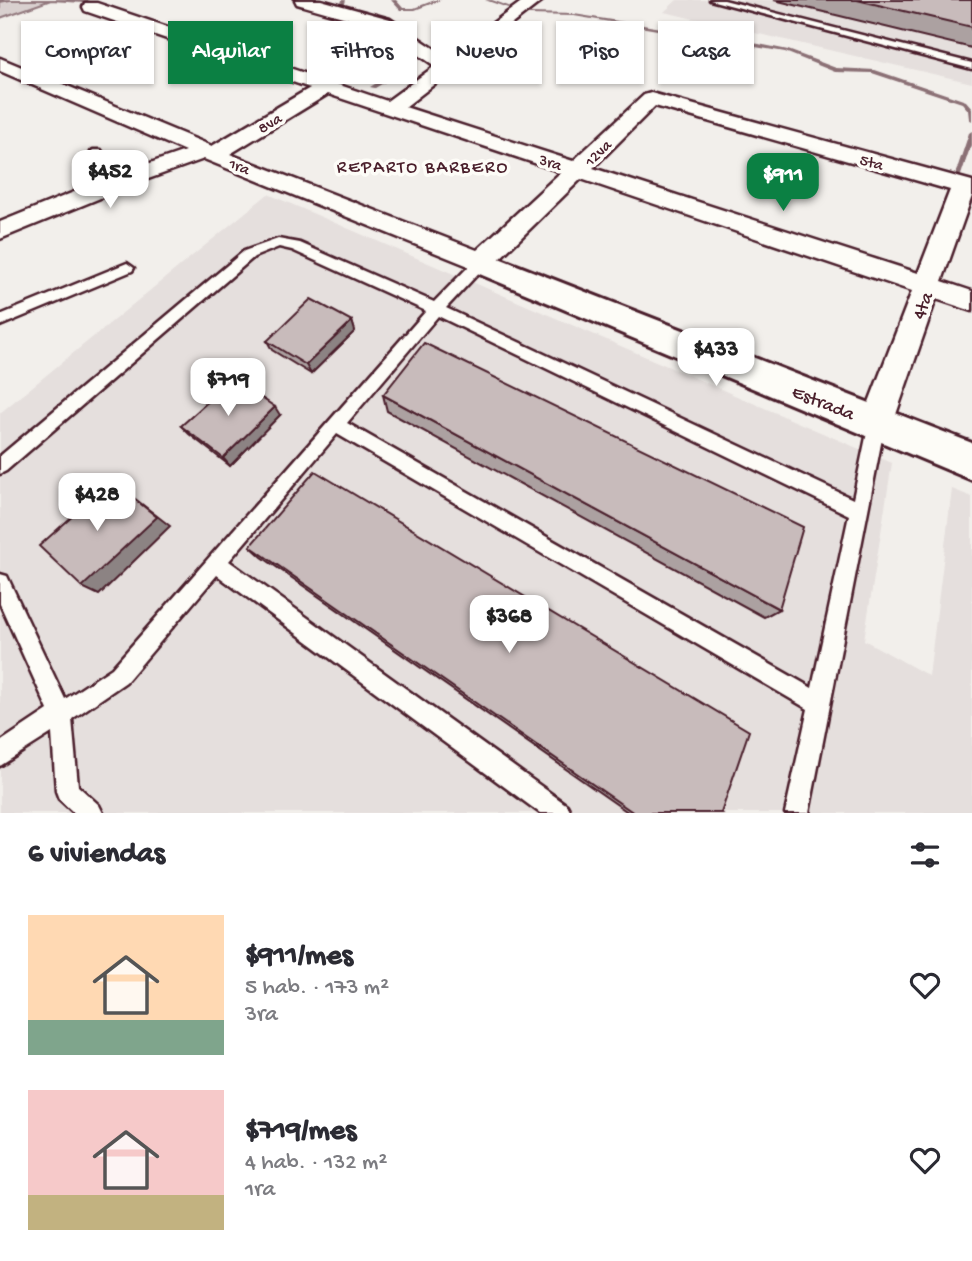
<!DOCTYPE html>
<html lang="es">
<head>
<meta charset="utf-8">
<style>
  :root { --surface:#fff; --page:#f2f2f3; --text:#2b2b33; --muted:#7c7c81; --accent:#0b8043 }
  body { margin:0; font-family:"Gochi Hand",sans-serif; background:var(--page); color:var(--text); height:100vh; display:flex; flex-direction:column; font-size:26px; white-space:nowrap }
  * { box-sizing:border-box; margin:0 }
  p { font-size:23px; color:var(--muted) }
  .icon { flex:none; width:38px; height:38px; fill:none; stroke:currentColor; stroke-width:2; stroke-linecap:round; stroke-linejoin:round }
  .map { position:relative; height:813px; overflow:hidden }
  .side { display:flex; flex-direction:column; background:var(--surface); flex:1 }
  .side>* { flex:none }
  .top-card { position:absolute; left:21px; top:21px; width:931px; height:63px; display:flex; gap:14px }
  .price { position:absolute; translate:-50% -60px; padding:0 16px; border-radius:14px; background:#fff; color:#222; font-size:23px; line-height:46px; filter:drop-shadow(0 2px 4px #0008) }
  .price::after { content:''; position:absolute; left:50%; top:42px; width:21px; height:16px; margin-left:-10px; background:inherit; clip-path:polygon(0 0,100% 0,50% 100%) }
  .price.on { background:var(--accent); color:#fff }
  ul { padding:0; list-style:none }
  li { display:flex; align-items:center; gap:21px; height:175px; padding:0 28px }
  li span { display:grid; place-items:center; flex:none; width:196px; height:140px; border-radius:0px; color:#555 }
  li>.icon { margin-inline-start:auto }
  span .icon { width:84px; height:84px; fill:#fffc; stroke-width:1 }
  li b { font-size:30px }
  h2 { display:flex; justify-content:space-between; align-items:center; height:84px; padding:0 28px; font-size:30px }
  .pill { padding:0 24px; border-radius:0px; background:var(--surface); box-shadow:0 2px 5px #0004; font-size:24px; line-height:63px }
  .pill.on { background:var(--accent); color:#fff }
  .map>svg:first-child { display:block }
  .built { fill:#e5dfdd }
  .green { fill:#d9d0cf; stroke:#92787d; stroke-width:2 }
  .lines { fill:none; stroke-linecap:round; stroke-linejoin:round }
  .stream { fill:#8b6f75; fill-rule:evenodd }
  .service-casing { stroke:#4a1f2b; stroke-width:5 }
  .minor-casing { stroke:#4a1f2b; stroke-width:5 }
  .tertiary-casing { stroke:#4a1f2b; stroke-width:6 }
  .service { fill:#fdfcf7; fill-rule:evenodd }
  .minor { fill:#fdfcf7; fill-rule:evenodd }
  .tertiary { fill:#fdfcf7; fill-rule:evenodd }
  .wall { fill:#aca1a1; stroke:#4a1f2b; stroke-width:2 }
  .shaded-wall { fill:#8c8383; stroke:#4a1f2b; stroke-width:2 }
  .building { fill:#c8bbbb; stroke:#4a1f2b; stroke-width:2 }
  .labels { text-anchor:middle; stroke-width:7; stroke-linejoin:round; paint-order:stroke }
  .far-street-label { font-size:16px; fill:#4a1f2b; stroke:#fdfcf7 }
  .far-neighbourhood-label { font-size:18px; letter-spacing:2px; fill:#4a1f2b; stroke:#fdfcf7 }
  .street-label { font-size:19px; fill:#4a1f2b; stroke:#fdfcf7 }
</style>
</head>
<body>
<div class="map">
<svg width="972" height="813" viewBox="0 0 972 813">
  <rect width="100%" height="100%" fill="#f2efeb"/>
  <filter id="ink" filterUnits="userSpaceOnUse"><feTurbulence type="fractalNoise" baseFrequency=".0143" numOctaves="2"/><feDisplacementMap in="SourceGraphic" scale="14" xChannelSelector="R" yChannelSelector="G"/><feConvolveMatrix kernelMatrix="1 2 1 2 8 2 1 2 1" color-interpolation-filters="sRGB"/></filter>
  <g filter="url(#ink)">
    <!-- built -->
    <path class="built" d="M677 0H972V83L664 12Z
      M268 194 892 463 864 640 929 676 952 489 972 497V813H0V413Z"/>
    <!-- green -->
    <path class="green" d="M0 0H88L83 2 51 0 0 18Z"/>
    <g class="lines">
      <!-- stream -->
      <path class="stream" d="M10 0V1L0 3V1Z
        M342 0H346L342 13C351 21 358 30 367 37 385 50 389 45 398 69L387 81 375 88 370 87 383 79 392 69C385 46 378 51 362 38 354 31 347 22 338 14Z
        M391 0H396L403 8H414L435 0H441L415 10H400Z
        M485 0H492L528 13 574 14 718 37 731 43 749 42 788 50 836 68 875 70 966 101 972 108V121L969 119 968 110 962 103 872 73 835 72 785 52 749 46 730 47 717 40 574 16 528 15Z
        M972 131V142L960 178 957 180 955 179 954 178 969 133Z"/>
      <!-- service casing -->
      <g class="service-casing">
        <path id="service" d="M710 0H724L972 63V69Z
          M93 150H101L122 184 120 187H112L91 152Z
          M278 239 300 243 434 302 476 259H486V265L446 308 853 499 869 423 871 418 877 416 883 418 885 423 809 813H785L808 709 337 434 229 561 567 805 571 813H540L217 575 126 682 72 719 78 786 99 805 103 813H74L59 799 56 791 52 733 0 766V742L48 710 0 604V574L7 576 65 699 112 668 426 311 292 250 279 247 254 257 6 471 0 474V456L244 251ZM438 316 849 515 812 688 347 423Z
          M127 263 134 268 132 271 0 326V315Z"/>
      </g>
      <!-- minor casing -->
      <g class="minor-casing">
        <path id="minor" d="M295 0H321L390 19 447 57 524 0H543L405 107 573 161 644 95 651 93 972 181V196L942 281 972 291V311L936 299 893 423 888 433 877 437 866 433 861 423 912 291 581 179 490 268 481 271 204 159 137 183 0 239V222L121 173 185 151 0 71V58L212 146 310 88 85 11 83 7 85 3H97L387 101 435 66 378 27 297 4ZM328 94 561 172 477 250 230 154ZM655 106 950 190 918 273 593 168Z"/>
      </g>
      <!-- tertiary casing -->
      <g class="tertiary-casing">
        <path id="tertiary" d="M481 251 972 443V480L470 270 465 262 470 254Z"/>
      </g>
      <!-- service -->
      <use href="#service" class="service"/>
      <!-- minor -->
      <use href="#minor" class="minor"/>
      <!-- tertiary -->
      <use href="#tertiary" class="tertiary"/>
    </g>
    <!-- wall -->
    <path class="wall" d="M774 0H972V48Z
      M352 321 355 331 311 374 272 350 267 341Z
      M383 395 779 609 764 617 387 411Z
      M280 415 230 466 189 434 181 426Z
      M250 546 721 813H629L262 557Z"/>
    <!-- shaded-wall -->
    <path class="shaded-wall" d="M352 321 355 331 311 374 306 365Z
      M275 407 280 415 230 466 223 458Z
      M112 481 170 526 99 595 82 587Z"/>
    <!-- building -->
    <path class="building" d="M857 0H972V27Z
      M311 299 352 321 306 365 267 341Z
      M424 343 803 527 779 609 383 395Z
      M233 379 275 407 223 458 181 426Z
      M315 471 749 731 721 813H634L250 546Z
      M112 481 157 517 82 587 39 546Z"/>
  </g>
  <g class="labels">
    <!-- far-street labels -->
    <g class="far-street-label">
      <text transform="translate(269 122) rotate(-31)" y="6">8va</text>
      <text transform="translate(597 152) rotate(-45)" y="6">12va</text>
      <text transform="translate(551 161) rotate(18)" y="6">3ra</text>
      <text transform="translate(872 161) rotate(16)" y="6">5ta</text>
      <text transform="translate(240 165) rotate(22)" y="6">1ra</text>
    </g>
    <!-- far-neighbourhood labels -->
    <g class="far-neighbourhood-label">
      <text x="423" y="172">REPARTO BARBERO</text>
    </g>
    <!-- street labels -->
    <g class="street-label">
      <text transform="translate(921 305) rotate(-69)" y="7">4ta</text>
      <text transform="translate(824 401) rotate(22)" y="7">Estrada</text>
    </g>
  </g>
</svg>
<b class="price" style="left:110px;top:210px">$452</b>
<b class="price on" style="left:783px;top:213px">$911</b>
<b class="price" style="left:716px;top:388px">$433</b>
<b class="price" style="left:228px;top:418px">$719</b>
<b class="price" style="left:97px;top:533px">$428</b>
<b class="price" style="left:509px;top:655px">$368</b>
<div class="top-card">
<a class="pill">Comprar</a>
<a class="pill on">Alquilar</a>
<a class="pill">Filtros</a>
<a class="pill">Nuevo</a>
<a class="pill">Piso</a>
<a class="pill">Casa</a>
</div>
</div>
<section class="side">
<h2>6 viviendas<svg class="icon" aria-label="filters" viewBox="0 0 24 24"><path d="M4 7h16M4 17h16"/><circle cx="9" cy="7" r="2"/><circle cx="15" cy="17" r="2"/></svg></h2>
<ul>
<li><span style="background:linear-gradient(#ffd9b3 75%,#7fa58c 0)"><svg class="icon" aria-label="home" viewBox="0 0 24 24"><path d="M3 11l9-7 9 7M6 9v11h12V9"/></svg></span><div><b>$911/mes</b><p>5 hab. · 173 m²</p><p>3ra</p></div><svg class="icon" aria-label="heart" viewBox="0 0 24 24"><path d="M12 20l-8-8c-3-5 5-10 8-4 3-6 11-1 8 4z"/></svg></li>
<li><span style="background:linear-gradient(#f6c9c9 75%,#c2b280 0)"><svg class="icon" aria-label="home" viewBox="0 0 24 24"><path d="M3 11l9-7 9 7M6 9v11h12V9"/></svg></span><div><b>$719/mes</b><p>4 hab. · 132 m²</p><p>1ra</p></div><svg class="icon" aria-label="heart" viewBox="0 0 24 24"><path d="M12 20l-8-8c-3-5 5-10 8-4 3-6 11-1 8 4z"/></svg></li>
</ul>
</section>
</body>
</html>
